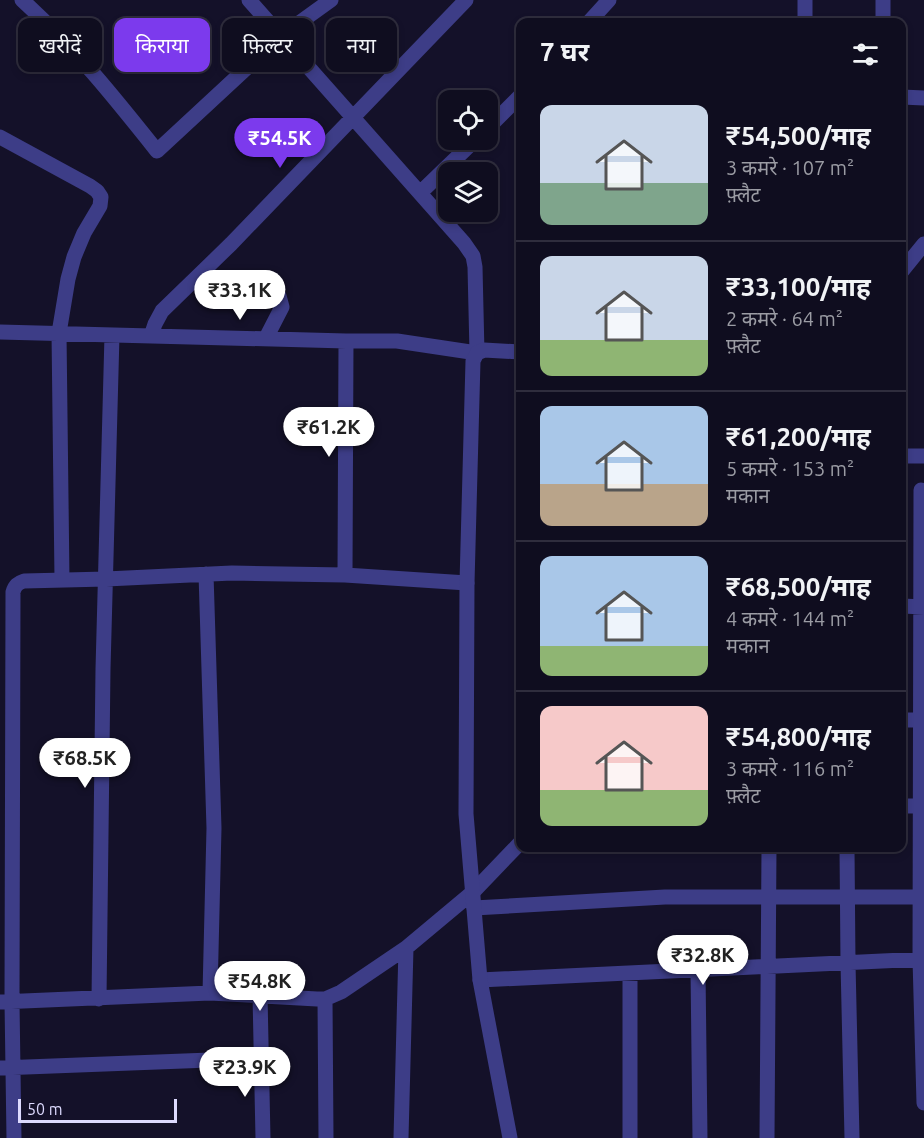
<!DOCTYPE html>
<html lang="hi">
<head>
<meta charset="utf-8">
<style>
  :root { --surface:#0f0d1f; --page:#181628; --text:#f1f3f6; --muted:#9b9ca4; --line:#2f2d3d; --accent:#7c3aed }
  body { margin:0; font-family:Ubuntu,"Noto Sans Devanagari",sans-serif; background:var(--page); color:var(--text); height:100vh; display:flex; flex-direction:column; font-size:22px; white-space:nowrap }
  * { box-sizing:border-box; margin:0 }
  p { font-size:20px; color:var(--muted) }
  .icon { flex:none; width:33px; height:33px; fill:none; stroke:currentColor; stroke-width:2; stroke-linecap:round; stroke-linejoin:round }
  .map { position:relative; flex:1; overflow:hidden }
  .side { position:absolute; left:516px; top:18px; width:390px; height:834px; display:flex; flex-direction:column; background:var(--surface); border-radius:12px; box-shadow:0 3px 9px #0003,0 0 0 2px var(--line) }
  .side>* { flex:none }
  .top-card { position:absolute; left:18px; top:18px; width:408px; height:54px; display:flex; gap:12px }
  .buttons { position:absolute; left:438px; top:90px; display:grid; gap:12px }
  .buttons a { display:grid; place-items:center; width:60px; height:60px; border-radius:12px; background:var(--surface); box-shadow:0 3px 9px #0003,0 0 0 2px var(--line); font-size:30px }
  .scale { position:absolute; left:18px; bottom:15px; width:159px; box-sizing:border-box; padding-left:6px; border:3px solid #dddafe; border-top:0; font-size:16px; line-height:21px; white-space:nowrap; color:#dddafe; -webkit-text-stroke:4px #141129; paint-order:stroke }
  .price { position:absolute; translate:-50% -51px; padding:0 14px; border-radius:21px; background:#fff; color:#222; font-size:20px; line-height:39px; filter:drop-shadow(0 2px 3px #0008) }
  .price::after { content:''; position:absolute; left:50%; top:36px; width:18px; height:14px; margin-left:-9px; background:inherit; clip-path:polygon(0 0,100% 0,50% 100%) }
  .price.current { background:var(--accent); color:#fff }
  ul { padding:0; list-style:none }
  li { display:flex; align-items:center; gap:18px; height:150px; padding:0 24px }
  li+li { border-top:2px solid var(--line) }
  li span { display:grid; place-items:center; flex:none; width:168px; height:120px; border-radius:12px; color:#555 }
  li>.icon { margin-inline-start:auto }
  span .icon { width:72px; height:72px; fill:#fffc; stroke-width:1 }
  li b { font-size:26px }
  h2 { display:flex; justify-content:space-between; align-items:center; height:72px; padding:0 24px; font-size:26px }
  .tag { padding:0 21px; border-radius:12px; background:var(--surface); box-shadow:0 3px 9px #0003,0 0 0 2px var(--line); font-size:21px; line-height:54px }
  .tag.current { background:var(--accent); color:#fff }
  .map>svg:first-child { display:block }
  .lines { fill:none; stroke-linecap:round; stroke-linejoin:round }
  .minor { stroke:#3d3d87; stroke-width:15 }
  .tertiary { stroke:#3d3d87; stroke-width:15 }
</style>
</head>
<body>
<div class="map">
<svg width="924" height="1138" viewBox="0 0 924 1138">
  <rect width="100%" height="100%" fill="#141129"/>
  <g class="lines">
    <!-- minor -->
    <path class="minor" d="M22 0C74 47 114 97 157 151L281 36 331 0
      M589 22 609 0
      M805 22V0
      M883 22V0
      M902 97 924 98
      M488 128 520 96
      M0 137 90 186 97 191 101 197 100 206 84 233 74 257 68 279 59 333 62 580
      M420 193 475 140
      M0 332 346 341H397L477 353 475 267 473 256 464 243 249 0
      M151 336 155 324 162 311 231 244 466 0
      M266 338 282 307 279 296 270 286
      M902 456H924
      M921 490 920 959 924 1103
      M206 574 214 828 210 993
      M345 575 346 341
      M902 606 924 607
      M902 720H924
      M902 806H920
      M847 848 848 963 852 1138
      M474 908 665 897H920
      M698 970 700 1138
      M480 980 924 959
      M260 995 263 1138
      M99 999 103 669 112 335
      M325 999 326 1138
      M0 1002 210 993 317 999H325L341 992 406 948 473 892 520 843
      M0 1068 260 1058
      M14 1138 12 1002 13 592C15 585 18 583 24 581L106 579 232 573 345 575 467 583
      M401 1138 406 948
      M630 1138V973
      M767 1138 769 848"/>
    <!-- tertiary -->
    <path class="tertiary" d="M902 271 924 244
      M510 1138 480 980 466 814 467 583 473 361 477 353 484 350 520 352"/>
  </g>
</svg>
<div class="buttons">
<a><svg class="icon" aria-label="locate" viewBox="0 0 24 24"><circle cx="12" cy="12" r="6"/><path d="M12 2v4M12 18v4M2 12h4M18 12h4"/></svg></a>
<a><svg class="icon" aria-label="layers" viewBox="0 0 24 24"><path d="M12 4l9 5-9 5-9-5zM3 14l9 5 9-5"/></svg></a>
</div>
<div class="scale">50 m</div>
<b class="price current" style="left:280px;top:169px">₹54.5K</b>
<b class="price" style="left:240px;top:321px">₹33.1K</b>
<b class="price" style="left:329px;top:458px">₹61.2K</b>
<b class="price" style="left:85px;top:789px">₹68.5K</b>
<b class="price" style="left:703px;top:986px">₹32.8K</b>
<b class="price" style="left:260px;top:1012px">₹54.8K</b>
<b class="price" style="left:245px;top:1098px">₹23.9K</b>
<div class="top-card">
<a class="tag">खरीदें</a>
<a class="tag current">किराया</a>
<a class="tag">फ़िल्टर</a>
<a class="tag">नया</a>
</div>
<section class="side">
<h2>7 घर<svg class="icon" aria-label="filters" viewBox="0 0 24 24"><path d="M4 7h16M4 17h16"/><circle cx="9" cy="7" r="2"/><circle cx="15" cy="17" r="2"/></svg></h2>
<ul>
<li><span style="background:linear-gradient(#c9d6e8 65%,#7fa58c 0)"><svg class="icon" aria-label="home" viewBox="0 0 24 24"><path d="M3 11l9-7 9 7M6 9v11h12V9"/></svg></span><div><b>₹54,500/माह</b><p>3 कमरे · 107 m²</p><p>फ़्लैट</p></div></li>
<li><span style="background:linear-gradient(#c9d6e8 70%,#8fb573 0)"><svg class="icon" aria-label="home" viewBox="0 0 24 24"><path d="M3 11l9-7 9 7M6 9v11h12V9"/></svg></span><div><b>₹33,100/माह</b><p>2 कमरे · 64 m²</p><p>फ़्लैट</p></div></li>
<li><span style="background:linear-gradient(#a9c7e8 65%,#b9a48a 0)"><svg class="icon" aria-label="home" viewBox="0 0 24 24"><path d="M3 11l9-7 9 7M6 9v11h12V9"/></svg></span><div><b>₹61,200/माह</b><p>5 कमरे · 153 m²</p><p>मकान</p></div></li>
<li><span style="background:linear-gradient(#a9c7e8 75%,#8fb573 0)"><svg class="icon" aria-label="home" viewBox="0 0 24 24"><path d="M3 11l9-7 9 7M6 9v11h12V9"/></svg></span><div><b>₹68,500/माह</b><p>4 कमरे · 144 m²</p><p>मकान</p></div></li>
<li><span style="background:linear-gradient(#f6c9c9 70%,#8fb573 0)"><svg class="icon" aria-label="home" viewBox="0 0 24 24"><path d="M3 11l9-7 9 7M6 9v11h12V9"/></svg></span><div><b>₹54,800/माह</b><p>3 कमरे · 116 m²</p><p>फ़्लैट</p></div></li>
</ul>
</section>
</div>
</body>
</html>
